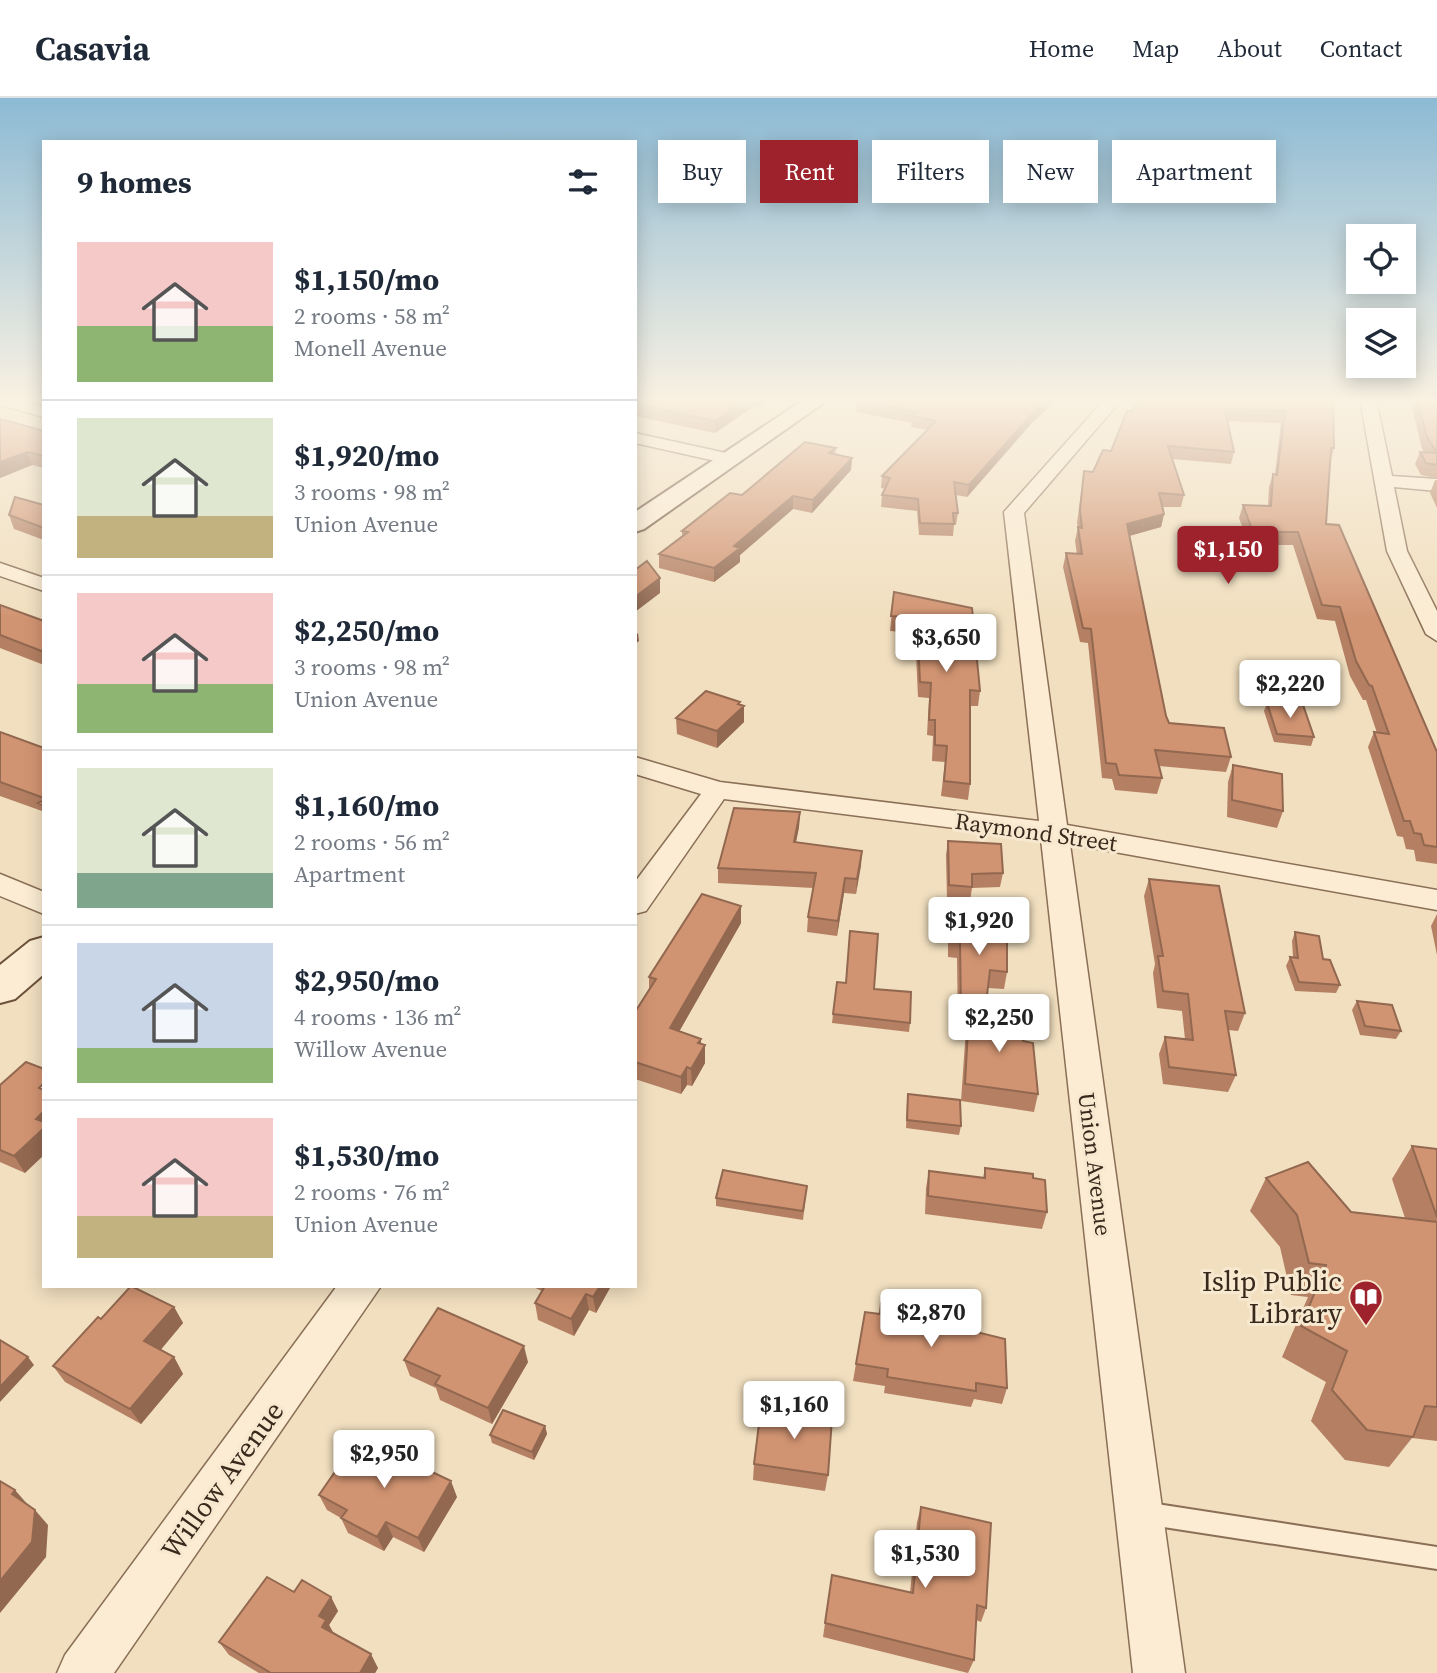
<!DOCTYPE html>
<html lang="en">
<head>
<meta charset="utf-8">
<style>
  :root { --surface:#fff; --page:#f6f6f7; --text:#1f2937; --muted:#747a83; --line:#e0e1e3; --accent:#9d222b }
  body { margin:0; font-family:"Source Serif 4",serif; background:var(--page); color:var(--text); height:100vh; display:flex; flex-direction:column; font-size:26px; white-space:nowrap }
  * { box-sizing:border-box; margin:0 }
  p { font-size:23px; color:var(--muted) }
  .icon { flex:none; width:38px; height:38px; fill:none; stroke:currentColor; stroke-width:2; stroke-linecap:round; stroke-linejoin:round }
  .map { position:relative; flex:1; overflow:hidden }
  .drawer { position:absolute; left:42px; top:42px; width:595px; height:1148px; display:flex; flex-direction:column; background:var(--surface); border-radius:0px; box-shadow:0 4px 18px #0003 }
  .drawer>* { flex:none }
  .hud { position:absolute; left:658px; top:42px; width:665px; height:63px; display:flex; gap:14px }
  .controls { position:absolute; left:1346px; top:126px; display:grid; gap:14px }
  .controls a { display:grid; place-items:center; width:70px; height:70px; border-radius:0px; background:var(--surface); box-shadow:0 4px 18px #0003; font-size:35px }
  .price { position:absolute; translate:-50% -60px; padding:0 16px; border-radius:7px; background:#fff; color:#222; font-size:23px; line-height:46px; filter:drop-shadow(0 2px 4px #0008) }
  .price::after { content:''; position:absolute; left:50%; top:42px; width:21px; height:16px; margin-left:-10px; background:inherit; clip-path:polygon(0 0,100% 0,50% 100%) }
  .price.selected { background:var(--accent); color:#fff }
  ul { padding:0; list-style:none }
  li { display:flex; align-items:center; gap:21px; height:175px; padding:0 35px }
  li+li { border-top:2px solid var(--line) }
  li span { display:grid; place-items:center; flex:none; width:196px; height:140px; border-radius:0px; color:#555 }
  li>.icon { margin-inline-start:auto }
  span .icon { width:84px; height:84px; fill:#fffc; stroke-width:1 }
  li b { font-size:30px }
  h2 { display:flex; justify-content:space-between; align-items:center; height:84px; padding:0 35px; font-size:30px }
  .chip { padding:0 24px; border-radius:0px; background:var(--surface); box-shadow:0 4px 18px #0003; font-size:24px; line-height:63px }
  .chip.selected { background:var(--accent); color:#fff }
  header { display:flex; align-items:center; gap:42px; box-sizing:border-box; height:98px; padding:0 35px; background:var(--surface); border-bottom:2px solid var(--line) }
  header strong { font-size:33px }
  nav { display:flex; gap:38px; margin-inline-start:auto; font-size:24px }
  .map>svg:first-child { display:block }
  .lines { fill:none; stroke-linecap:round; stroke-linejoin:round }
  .lane-casing { stroke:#8a6f56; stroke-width:4 }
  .street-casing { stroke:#8a6f56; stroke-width:3 }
  .secondary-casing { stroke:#6c503a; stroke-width:4 }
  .lane { fill:#fbecd3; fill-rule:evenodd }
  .street { fill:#fbecd3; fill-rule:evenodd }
  .secondary { fill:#fbecd3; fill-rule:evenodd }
  .wall { fill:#b47f62 }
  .shaded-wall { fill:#926850 }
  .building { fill:#d19472; stroke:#926850; stroke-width:2 }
  .labels { text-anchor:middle; stroke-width:6; stroke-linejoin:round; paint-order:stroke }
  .street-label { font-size:23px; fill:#39281c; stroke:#f7e9cf }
  .near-poi-label { font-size:28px; fill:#39281c; stroke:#f7e9cf; text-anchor:end }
  .near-street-label { font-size:28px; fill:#39281c; stroke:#f7e9cf }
</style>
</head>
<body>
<header>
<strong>Casavia</strong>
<nav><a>Home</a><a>Map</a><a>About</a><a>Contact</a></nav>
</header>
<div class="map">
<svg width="1437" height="1575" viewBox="0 0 1437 1575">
  <rect width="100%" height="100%" fill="#f1dfbf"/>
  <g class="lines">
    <!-- lane casing -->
    <g class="lane-casing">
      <path id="lane" d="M1144 1404 1437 1449V1471L1144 1426 1136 1423 1133 1415 1136 1407Z"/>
    </g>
    <!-- street casing -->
    <g class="street-casing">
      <path id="street" d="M0 301H14L44 309V319L0 307Z
        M1105 301H1122L1024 415 1067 727 1437 792V812L1070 746 1185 1575H1133L1041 741 724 701 646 813 635 816V784L701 696 635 676V659L720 684 1039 723 1004 414Z
        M1360 301H1376L1392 378 1437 381V393L1394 389 1407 453 1437 513V543L1426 536 1387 453Z
        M635 335 735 357 738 361 729 366 635 345Z
        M0 465 44 480V493L0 478Z
        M0 776 44 794V816L0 798Z
        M337 1188H381L114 1575H57L65 1557Z"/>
    </g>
    <!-- secondary casing -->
    <g class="secondary-casing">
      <path id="secondary" d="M805 301H829L644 431 635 434V414Z
        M44 839V876L15 901 0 905V867L30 843Z"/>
    </g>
    <!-- lane -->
    <use href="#lane" class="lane"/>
    <!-- street -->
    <use href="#street" class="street"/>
    <!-- secondary -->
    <use href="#secondary" class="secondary"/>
  </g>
  <!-- wall -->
  <path class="wall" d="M635 301H769L758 309 754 308 715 335 635 318Z
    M1333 301 1334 350 1331 361 1326 426 1437 654V766L1416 763 1414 752 1406 751 1403 739 1397 738 1368 649 1374 634 1377 635 1366 602H1363L1350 578 1335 523 1317 521 1293 447H1249L1239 420 1243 407 1268 408 1269 389 1273 376H1275L1281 325 1228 323 1234 354 1231 366 1172 361 1184 397 1181 409H1163L1164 416 1161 429 1130 438 1166 618 1169 625 1231 659 1226 674 1159 668 1162 680 1157 696 1115 692 1112 681 1102 680 1088 545 1080 544 1063 469 1066 455 1077 456 1075 443 1078 429 1077 425 1084 373 1093 374 1111 353 1131 313Z
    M1410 301H1437V380L1421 377 1415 366 1420 354H1424L1422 351Z
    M857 303 1031 326 967 399 956 397 958 415 956 427H954L953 438 919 437 917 413 881 409 882 397 885 391 881 390 882 378 927 332 911 329 912 325 856 314Z
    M44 333V370L32 367 0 380Z
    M836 350 835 356 852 360 851 372 812 415 793 411 740 457V464L714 484 659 470V456L682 439V433L742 397Z
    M1435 382H1437V410L1430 395Z
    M44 407V442L14 431 9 417Z
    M894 494 980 593 978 608H970V686L968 702 941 698 945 664 932 663 933 638 927 637 929 600 918 599 915 535 890 533Z
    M0 507 44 523V567L0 550Z
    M1267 605 1314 639 1311 648 1274 644 1264 613Z
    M740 607 744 608V624L717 650 677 636 676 620Z
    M0 634 44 650V717L42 713 0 698Z
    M1233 667 1283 713 1277 730 1227 719 1228 684Z
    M800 714 799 729 796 744 862 753 856 796 844 795 837 838 807 834 808 819 813 790 718 785V770Z
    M948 743 1003 775 1000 789 972 790 970 803 947 801 946 757Z
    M1149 781 1245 915 1238 933 1228 932 1236 977 1228 994 1163 986 1159 956 1165 939 1185 941 1182 913 1157 910 1153 875 1155 866 1144 798Z
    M741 808V825L679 933 705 947V965L692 988 687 987 681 996 635 981V914L649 891V879Z
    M1437 816V857L1431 828Z
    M950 819 1007 874 1004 891 988 890 985 915 1023 943 1038 996 1034 1014 961 1003 966 930 958 929 957 860 948 859V836Z
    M1295 834 1340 887 1336 895 1295 893 1286 868 1290 859H1293L1292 843Z
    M837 884 874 891 910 925 909 934 832 925Z
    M1357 903 1401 933 1396 941 1360 937 1352 912Z
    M0 987 25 1075 0 1064Z
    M908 996 961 1028 959 1037 906 1030 907 1004Z
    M1412 1048 1437 1051V1343L1412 1340 1389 1369 1345 1362 1311 1323 1326 1284 1282 1259 1308 1199 1291 1197 1280 1149 1250 1113 1266 1080 1351 1114 1405 1120 1392 1081Z
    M985 1070 1033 1080 1047 1114 1042 1131 925 1116 926 1090 929 1073 983 1080Z
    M807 1088 803 1122 716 1108V1100Z
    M531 1188H611L596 1215 589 1212 574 1238 538 1222 535 1205 542 1193Z
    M881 1205 960 1230 1007 1290 1002 1306 974 1301 971 1309 884 1295 885 1288 853 1283 865 1214 879 1216Z
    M174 1209 183 1225 160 1252 174 1259 183 1276 141 1326 65 1284 53 1268 101 1221Z
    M404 1262 528 1264 492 1326 440 1302 436 1290 410 1278Z
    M545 1328 547 1336 534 1362 492 1345 490 1337Z
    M754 1366 828 1377 825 1393 753 1382Z
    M319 1397 457 1399 424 1454 393 1439 384 1453 348 1435 341 1420 327 1412Z
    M921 1409 986 1510 981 1524 976 1522 974 1562 968 1575 823 1539 832 1477 910 1495 917 1424Z
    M294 1494 331 1499 338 1513 329 1527 334 1536 378 1570 375 1575H259L229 1557 219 1544Z"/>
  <!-- shaded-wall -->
  <path class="shaded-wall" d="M748 301H754V308L715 335V323Z
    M758 301H769L758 309Z
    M1048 301H1058L1031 326 967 399 969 387 1033 315Z
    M27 354 32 367 0 380V364Z
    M852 360 851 372 812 415 813 402Z
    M793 398V411L740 457V464L714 484V470L734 448Z
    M1164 416 1161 429 1124 439 1127 426Z
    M660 480V495L635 514V499Z
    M638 535 639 543 635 546V538Z
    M740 604V612L744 608V624L717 650V633Z
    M800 714 799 729 793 758 794 744Z
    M862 753 861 768 856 796 857 781Z
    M845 780 844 795 837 838 838 823Z
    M741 808V825L671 948 670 930Z
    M701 941V954L705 947V965L692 988 691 971 698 945Z
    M687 969V987L681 996V979Z
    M44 1013V1057L25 1075 14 1058 36 1021Z
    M600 1188H611L596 1215 593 1199Z
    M586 1196 589 1212 574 1238 571 1221Z
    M174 1209 183 1225 154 1260 144 1243Z
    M524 1248 528 1264 492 1326 488 1310Z
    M28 1259 34 1267 0 1304V1289Z
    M174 1259 183 1276 141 1326 130 1311Z
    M545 1328 547 1336 534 1362 532 1354Z
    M451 1383 457 1399 424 1454 418 1440Z
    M15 1392 29 1408 12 1396Z
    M35 1412 48 1427 46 1459 0 1515V1483Z
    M386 1424 393 1439 384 1453 377 1439Z
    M331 1499 338 1513 329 1527 334 1536 322 1529 319 1518Z
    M371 1556 378 1570 375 1575H360Z"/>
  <!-- building -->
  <path class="building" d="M635 301H748L715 323 635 306Z
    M860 301H1048L1033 315 969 387 954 384 958 415H953L954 426 920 425 918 401 882 397 890 380 882 378 936 323 912 318 917 314 857 303Z
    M1140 301H1333L1334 350H1331L1326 426 1339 427 1437 654V749L1424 747 1421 736 1414 735 1410 723H1404L1374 634 1389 636 1372 588 1369 587 1356 563 1340 509 1322 507 1298 434H1253L1243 407 1271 408 1273 376 1277 377 1285 313 1225 311 1234 354 1168 348 1184 397 1159 395 1164 416 1127 426 1166 618 1169 625 1224 630 1231 659 1155 652 1162 680 1119 677 1116 666 1106 665 1091 531 1083 530 1066 455 1082 456 1078 429 1082 430 1080 412 1084 373 1093 374 1103 352 1111 353 1127 313H1131Z
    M1417 301H1437V367L1426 365 1420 354 1437 355 1427 339Z
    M0 321 44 333V358L27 354 0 364Z
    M805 344 836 350 829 355 852 360 813 402 793 398 734 448 740 450 714 470 659 456 688 434 682 433 730 395 742 397Z
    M15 399 44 407V430L9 417Z
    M647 463 660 480 635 499V472Z
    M894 494 972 510 980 593 970 592V686L944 683 947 648 935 647V622H929L931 585 920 584 917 520 891 518Z
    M0 507 44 523V554L0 537Z
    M706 593 740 604 738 606 744 608 717 633 676 620Z
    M1267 605 1303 607 1314 639 1277 636Z
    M0 634 44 650V700L0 684Z
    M1233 667 1282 676 1283 713 1232 702Z
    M44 702V708L38 705Z
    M734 710 800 714 794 744 862 753 857 781 845 780 838 823 808 819 816 775 718 770Z
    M948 743 1001 746 1003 775 972 776V789L949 787Z
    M1149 781 1219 788 1245 915 1225 913 1236 977 1169 969 1165 939 1193 942 1188 896 1163 893 1158 858H1163Z
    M702 796 741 808 670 930 701 941 698 945 705 947 691 971 687 969 681 979 635 964V914L656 881 649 879Z
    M950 819 1007 824V874L990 872 985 914 961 912 960 843 951 842Z
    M850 833 878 836 874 891 911 894 910 925 833 916 837 884 846 885Z
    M1295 834 1319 838 1323 861 1330 862 1340 887 1299 884 1290 859 1298 860Z
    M1357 903 1392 907 1401 933 1365 928Z
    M969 913 1021 920 1023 943 1033 945 1038 996 965 986Z
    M26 964 44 971V985L39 990 44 992V1013L36 1021 44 1024V1030L14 1058 0 1052V987Z
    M908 996 960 1002 961 1028 907 1022Z
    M1412 1048 1437 1051V1119Z
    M1308 1064 1351 1114 1437 1124V1309L1425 1308 1413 1339 1367 1332 1332 1292 1347 1253 1301 1228 1326 1167 1309 1165 1297 1117 1266 1080Z
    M985 1070 1033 1076V1080L1045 1082 1047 1114 928 1098 929 1073 985 1080Z
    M723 1072 807 1088 803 1113 716 1100Z
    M131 1188 174 1209 144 1243 174 1259 130 1311 53 1268 98 1219 101 1221Z
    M545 1188H600L593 1199 586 1196 571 1221 535 1205Z
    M881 1205 960 1217V1230L1005 1241 1007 1290 976 1285V1293L887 1279 888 1271 856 1266 865 1214 880 1216Z
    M438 1210 524 1248 488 1310 435 1286 440 1278 404 1262Z
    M0 1242 28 1259 0 1289Z
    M761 1310 832 1320 828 1377 754 1366Z
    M503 1312 545 1328 532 1354 490 1337Z
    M359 1339 451 1383 418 1440 386 1424 377 1439 341 1420 347 1412 319 1397Z
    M0 1383 15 1392 12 1396 35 1412 32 1444 0 1483Z
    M921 1409 991 1425 986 1510 977 1507 974 1562 825 1525 832 1477 913 1495Z
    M267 1479 294 1494 302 1482 331 1499 319 1518 326 1522 322 1529 371 1556 360 1575H271L219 1544Z"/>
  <!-- sky -->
  <linearGradient id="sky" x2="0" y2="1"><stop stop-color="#8cbad4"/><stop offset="0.58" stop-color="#f9f1e2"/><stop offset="1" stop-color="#f9f1e2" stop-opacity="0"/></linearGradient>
  <rect width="1437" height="521" fill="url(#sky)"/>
  <!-- icons -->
  <defs>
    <g id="library-pin" transform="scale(1.75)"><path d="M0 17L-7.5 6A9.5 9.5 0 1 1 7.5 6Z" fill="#9d222b" stroke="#f7e9cf"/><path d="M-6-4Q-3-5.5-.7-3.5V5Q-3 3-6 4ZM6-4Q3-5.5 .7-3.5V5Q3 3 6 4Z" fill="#fff"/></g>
  </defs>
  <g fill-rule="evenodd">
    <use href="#library-pin" x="1366" y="1199"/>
  </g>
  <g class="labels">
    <!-- street labels -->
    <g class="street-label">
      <text transform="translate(1036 734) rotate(8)" y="8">Raymond Street</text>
      <text transform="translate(1095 1066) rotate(83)" y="8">Union Avenue</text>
    </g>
    <!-- near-poi labels -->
    <g class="near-poi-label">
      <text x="1342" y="1193">Islip Public<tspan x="1342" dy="32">Library</tspan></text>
    </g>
    <!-- near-street labels -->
    <g class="near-street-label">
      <text transform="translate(222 1382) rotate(-54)" y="10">Willow Avenue</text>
    </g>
  </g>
</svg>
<div class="controls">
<a><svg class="icon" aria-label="locate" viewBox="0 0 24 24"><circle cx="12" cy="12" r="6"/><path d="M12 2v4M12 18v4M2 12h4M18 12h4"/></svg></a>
<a><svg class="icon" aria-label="layers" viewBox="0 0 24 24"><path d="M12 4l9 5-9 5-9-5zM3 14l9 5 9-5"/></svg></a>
</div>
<b class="price selected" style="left:1228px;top:488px">$1,150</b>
<b class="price" style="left:946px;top:576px">$3,650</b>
<b class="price" style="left:1290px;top:622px">$2,220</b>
<b class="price" style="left:979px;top:859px">$1,920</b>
<b class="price" style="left:999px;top:956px">$2,250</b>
<b class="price" style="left:931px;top:1251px">$2,870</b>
<b class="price" style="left:794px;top:1343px">$1,160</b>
<b class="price" style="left:384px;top:1392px">$2,950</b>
<b class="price" style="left:925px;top:1492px">$1,530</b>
<div class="hud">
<a class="chip">Buy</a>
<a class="chip selected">Rent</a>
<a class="chip">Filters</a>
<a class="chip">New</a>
<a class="chip">Apartment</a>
</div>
<section class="drawer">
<h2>9 homes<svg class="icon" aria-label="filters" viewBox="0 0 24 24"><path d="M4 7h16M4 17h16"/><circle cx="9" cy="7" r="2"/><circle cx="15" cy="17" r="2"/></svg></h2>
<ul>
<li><span style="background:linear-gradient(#f6c9c9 60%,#8fb573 0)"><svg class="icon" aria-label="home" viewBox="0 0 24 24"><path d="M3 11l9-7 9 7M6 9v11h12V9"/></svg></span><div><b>$1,150/mo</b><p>2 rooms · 58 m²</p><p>Monell Avenue</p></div></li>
<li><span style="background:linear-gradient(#dfe7d0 70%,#c2b280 0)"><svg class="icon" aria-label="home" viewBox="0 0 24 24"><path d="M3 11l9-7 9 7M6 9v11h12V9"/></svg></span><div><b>$1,920/mo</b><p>3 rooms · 98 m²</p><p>Union Avenue</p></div></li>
<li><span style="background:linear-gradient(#f6c9c9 65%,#8fb573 0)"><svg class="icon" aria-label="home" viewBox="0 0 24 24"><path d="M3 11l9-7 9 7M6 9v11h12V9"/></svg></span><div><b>$2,250/mo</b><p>3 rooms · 98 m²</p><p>Union Avenue</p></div></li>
<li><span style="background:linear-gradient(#dfe7d0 75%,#7fa58c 0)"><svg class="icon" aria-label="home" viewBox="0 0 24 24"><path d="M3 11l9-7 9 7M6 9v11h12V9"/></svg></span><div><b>$1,160/mo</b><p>2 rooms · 56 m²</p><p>Apartment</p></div></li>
<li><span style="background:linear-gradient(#c9d6e8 75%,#8fb573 0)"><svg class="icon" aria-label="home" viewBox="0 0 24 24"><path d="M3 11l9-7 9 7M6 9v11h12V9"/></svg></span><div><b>$2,950/mo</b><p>4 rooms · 136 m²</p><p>Willow Avenue</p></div></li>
<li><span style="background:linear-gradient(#f6c9c9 70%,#c2b280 0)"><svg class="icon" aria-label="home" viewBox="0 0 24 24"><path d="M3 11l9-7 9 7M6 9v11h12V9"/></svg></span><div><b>$1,530/mo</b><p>2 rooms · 76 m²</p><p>Union Avenue</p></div></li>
</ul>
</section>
</div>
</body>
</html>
